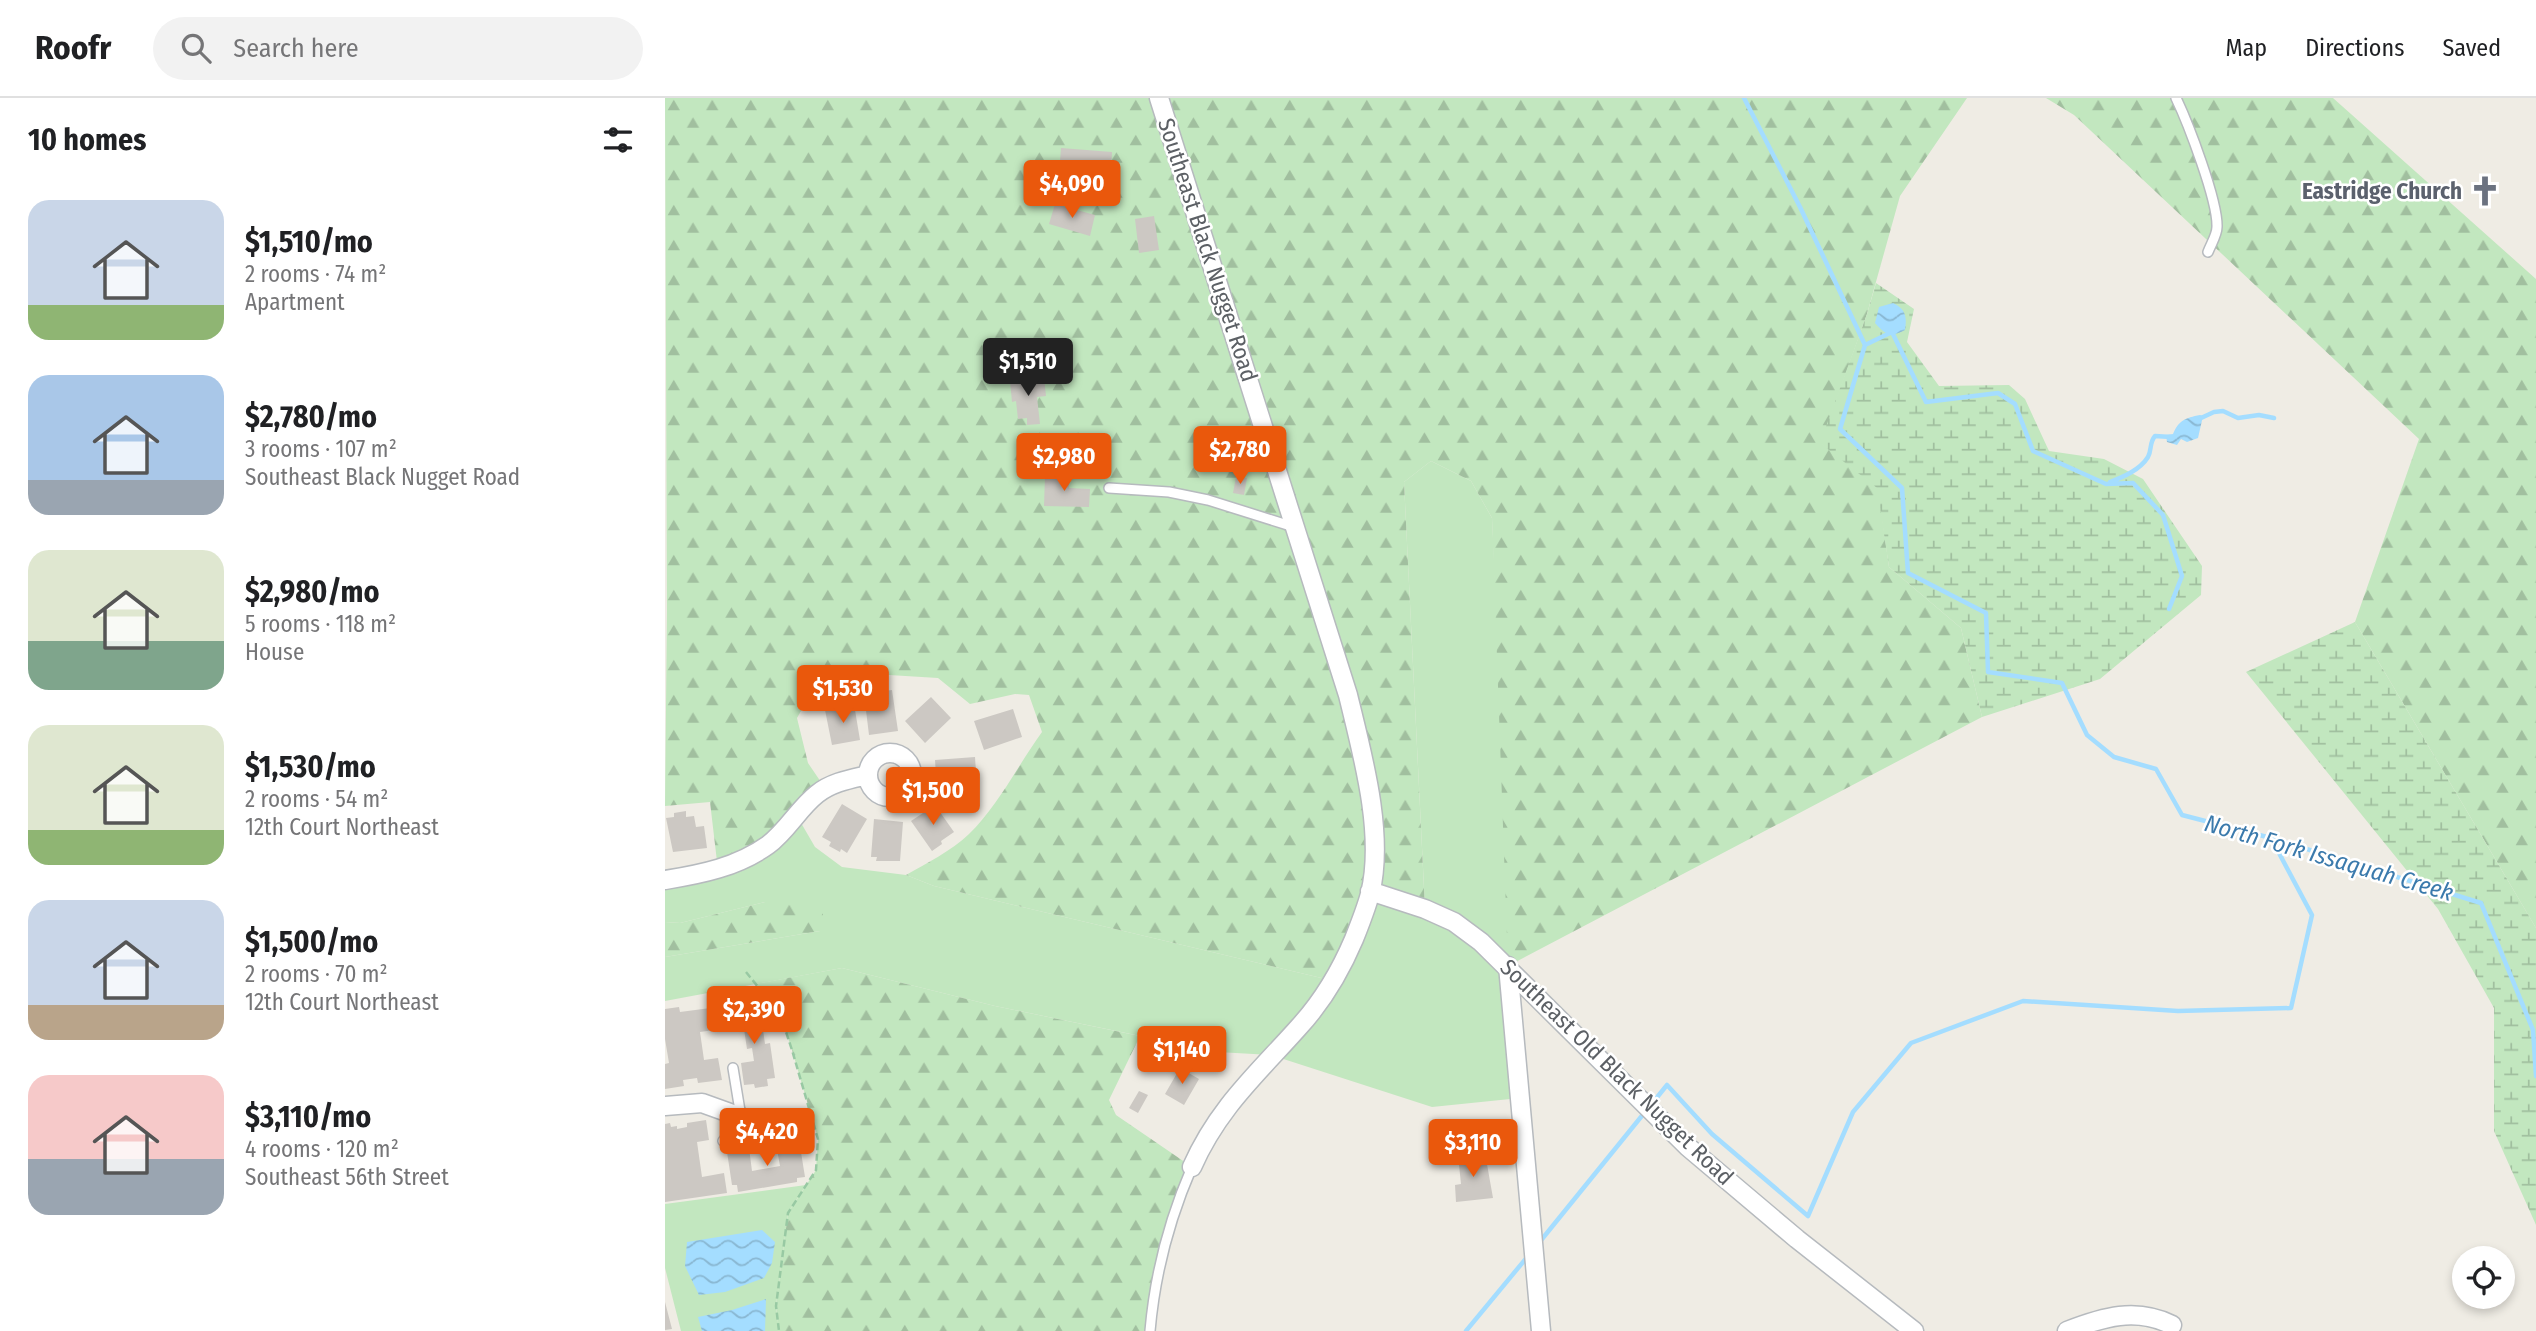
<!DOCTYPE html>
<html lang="en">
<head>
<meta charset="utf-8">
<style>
  :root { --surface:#fff; --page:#f2f2f2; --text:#202124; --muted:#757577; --line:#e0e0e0; --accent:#ea580c }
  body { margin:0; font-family:"Fira Sans Condensed",sans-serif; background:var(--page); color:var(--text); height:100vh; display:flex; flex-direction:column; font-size:26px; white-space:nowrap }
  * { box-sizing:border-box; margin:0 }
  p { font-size:23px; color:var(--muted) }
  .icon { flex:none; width:38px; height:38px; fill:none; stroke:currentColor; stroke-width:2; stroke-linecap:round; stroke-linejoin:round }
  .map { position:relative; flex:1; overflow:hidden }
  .details { display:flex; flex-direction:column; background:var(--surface); width:665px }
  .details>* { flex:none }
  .controls { position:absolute; left:1787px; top:1148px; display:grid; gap:14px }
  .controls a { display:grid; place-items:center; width:63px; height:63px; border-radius:50%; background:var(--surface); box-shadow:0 4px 10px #0003; font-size:35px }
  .price { position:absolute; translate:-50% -60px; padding:0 16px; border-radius:7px; background:var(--accent); color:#fff; font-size:23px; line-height:46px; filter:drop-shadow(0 2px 4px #0008) }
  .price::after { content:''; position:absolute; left:50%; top:42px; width:21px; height:16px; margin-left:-10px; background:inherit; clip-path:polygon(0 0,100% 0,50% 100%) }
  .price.current { background:#222; color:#fff }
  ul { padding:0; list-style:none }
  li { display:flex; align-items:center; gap:21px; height:175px; padding:0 28px }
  li span { display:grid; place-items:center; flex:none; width:196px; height:140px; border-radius:21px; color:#555 }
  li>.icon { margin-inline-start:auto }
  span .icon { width:84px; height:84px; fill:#fffc; stroke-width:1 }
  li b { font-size:30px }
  h2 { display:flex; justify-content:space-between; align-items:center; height:84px; padding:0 28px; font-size:30px }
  header { display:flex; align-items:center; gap:42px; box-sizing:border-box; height:98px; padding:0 35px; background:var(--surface); border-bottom:2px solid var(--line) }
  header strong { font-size:33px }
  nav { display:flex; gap:38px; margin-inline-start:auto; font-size:24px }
  .search { width:490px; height:63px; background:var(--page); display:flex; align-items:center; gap:18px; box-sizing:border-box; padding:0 24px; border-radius:38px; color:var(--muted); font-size:26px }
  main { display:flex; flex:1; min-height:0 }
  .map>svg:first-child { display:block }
  .green { fill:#c2e7bf }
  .forest { fill:url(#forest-firs) }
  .wetland { fill:url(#wetland-marsh) }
  .water { fill:url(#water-waves) }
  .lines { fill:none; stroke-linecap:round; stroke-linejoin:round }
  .stream { stroke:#a4ddff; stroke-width:4.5 }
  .building { fill:#ccc8c3 }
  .service-casing { stroke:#b6babe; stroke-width:12 }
  .minor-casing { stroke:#b6babe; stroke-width:21 }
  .path { stroke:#98c9a3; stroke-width:2.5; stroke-dasharray:7 3.5; stroke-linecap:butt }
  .service { stroke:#fff; stroke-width:9 }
  .minor { stroke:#fff; stroke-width:18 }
  .labels { text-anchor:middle; stroke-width:5; stroke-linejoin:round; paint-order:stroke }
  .worship-label { font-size:23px; font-weight:bold; fill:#5b616d; stroke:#fff; text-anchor:end }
  .street-label { font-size:23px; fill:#5c6065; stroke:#fff }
  .water-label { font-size:24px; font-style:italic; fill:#3b7aac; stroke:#fff }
</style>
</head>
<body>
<header>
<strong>Roofr</strong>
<div class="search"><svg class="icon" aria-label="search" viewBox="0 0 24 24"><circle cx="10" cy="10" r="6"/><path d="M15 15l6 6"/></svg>Search here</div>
<nav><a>Map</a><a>Directions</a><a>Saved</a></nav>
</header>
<main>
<section class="details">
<h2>10 homes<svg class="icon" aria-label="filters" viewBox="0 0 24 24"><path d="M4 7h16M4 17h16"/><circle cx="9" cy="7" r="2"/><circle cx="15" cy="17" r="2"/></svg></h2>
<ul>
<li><span style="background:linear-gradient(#c9d6e8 75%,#8fb573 0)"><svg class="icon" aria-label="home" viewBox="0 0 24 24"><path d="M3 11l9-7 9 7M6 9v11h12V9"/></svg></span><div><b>$1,510/mo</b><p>2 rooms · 74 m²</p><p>Apartment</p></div></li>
<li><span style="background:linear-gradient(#a9c7e8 75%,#9aa5b1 0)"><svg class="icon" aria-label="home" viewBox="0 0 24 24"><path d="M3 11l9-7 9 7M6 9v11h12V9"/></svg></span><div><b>$2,780/mo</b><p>3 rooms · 107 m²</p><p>Southeast Black Nugget Road</p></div></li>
<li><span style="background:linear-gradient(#dfe7d0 65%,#7fa58c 0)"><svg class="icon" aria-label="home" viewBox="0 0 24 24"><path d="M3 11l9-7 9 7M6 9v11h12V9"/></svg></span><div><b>$2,980/mo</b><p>5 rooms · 118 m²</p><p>House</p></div></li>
<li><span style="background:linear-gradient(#dfe7d0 75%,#8fb573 0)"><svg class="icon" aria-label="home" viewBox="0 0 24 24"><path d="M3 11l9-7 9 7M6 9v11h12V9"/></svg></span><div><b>$1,530/mo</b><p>2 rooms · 54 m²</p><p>12th Court Northeast</p></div></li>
<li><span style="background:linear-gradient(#c9d6e8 75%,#b9a48a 0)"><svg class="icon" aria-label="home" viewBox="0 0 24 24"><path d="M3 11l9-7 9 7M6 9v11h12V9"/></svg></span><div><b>$1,500/mo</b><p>2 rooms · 70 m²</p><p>12th Court Northeast</p></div></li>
<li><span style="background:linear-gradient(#f6c9c9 60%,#9aa5b1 0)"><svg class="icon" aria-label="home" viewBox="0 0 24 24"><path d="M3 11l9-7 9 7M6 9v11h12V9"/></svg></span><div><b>$3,110/mo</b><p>4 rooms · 120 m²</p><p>Southeast 56th Street</p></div></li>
</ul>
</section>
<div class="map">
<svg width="1871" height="1233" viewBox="0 0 1871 1233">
  <defs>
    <pattern id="forest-firs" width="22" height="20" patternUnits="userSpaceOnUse" patternTransform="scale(1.75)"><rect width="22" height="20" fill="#c2e7bf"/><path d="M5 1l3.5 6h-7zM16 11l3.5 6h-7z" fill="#a1bf9f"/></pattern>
    <pattern id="wetland-marsh" width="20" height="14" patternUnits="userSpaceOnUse" patternTransform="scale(1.75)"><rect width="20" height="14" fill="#c2e7bf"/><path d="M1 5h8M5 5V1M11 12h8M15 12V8" fill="none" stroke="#a1bf9f"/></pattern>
    <pattern id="water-waves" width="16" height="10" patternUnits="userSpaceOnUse" patternTransform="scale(1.75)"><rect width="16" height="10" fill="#a4ddff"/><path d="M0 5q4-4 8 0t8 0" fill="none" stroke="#89b7d2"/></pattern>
  </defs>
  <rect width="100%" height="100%" fill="#efece4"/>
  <!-- green -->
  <path class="green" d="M766 363 806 383 827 420 855 1000 767 1009 606 957 553 954 330 908 177 870 0 903V859L155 833 100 804 15 825 0 824V782L53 772 132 718 150 749 177 769 241 777 269 788 669 883 705 793 760 810 739 384Z
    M141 1087 123 1115 111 1208 114 1233H16L0 1170V1106Z"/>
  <!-- forest -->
  <path class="forest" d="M0 0H1302L1235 98 1202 216 1156 345 1213 390 1224 469 1296 530 1317 619 843 868 827 420 806 383 766 363 739 384 760 811 705 794 669 883 269 788 241 777C262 765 286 753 304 736 333 708 353 667 377 634L364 597 350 596 305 606 273 580 224 577 145 597 132 620 143 665 160 690 132 718 53 772 45 704 0 708 2 512Z
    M1381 0H1668L1871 181V830L1690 524 1754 341 1409 17Z
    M141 801 158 816 155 833 0 859V824L15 825 100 804Z
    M177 870 330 908 475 938 444 1002 451 1017 527 1069 501 1135 485 1233H114L111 1208 123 1115 151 1072 153 1041 127 952 115 916 90 886Z"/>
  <!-- wetland -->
  <path class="wetland" d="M1211 185 1249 211 1242 244 1274 288 1344 287 1360 301 1384 353 1439 361 1478 381 1537 468 1536 497 1435 581 1317 619 1296 530 1224 469 1212 390 1155 345 1202 216Z
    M1690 524 1871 830V1127L1829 1033V910L1773 811 1581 574Z"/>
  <!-- water -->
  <path class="water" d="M1228 205C1241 211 1242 219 1240 232 1225 240 1221 237 1210 225L1214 209Z
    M1535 317 1538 318 1533 340 1522 344 1516 341 1512 347 1502 344 1501 337 1508 336C1514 322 1520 320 1535 317Z
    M97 1132 110 1144 107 1165 99 1180 60 1194 34 1197 20 1168 22 1144Z
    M101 1201 100 1233H37L33 1219 67 1212Z"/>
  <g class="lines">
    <!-- stream -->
    <path class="stream" d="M1079 0 1135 109 1200 247 1175 331 1237 390 1243 475 1321 515 1323 574 1397 585 1422 637 1449 659 1491 671 1517 717 1606 740 1816 805 1868 932 1871 978
      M1200 247 1227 234 1261 304 1333 295 1350 306 1368 353 1441 386 1468 385 1498 417 1517 478 1504 511
      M1536 320 1549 314 1558 313 1573 320 1594 317 1609 320
      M1445 384C1458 379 1475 372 1483 359 1487 352 1484 345 1490 338L1506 339
      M985 1008 1002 987 1047 1036 1143 1118 1188 1014 1246 945 1358 903 1513 913 1626 910 1647 817 1606 740
      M873 1146 980 1014
      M801 1233 863 1158"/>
  </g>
  <!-- building -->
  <path class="building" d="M396 50 447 54 446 72H438L437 83 430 82 429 86 394 84 395 70 400 71V63H395Z
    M390 106 430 117 425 138 384 126Z
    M489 118 494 152 474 155 470 121Z
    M379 279 381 298 372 299 375 326 362 327V320L353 321 351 303 347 304 345 283Z
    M380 378H404V390L425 391 424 409 379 408Z
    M571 379 582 380 579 397 568 395Z
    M227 592 233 633 204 637 199 596Z
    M266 599 286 620 260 645 240 623Z
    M189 606 195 642 167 647 160 612Z
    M348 611 357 639 319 652 309 623Z
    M310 659 312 689 272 692 270 662Z
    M177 706 202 721 182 755 176 751 175 754 164 748 166 744 157 739Z
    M270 707 289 734 276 743 277 746 267 753 246 723Z
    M21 713V719L29 718 31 729 39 728 42 750 8 754 1 720 9 719V715Z
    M209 721 238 724 235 763H211L212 759H206Z
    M72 908 73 911 86 909 87 912 95 911 100 946 105 945 110 980 102 981 103 988 90 990 89 986 79 987 76 965 89 963 87 950 82 951 79 931 67 932 63 909Z
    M14 909 15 914 53 909 56 931 35 934 39 962 53 960 57 982 33 985 32 980 18 982 19 988 0 991V966L4 965 0 941V911Z
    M515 970 534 981 519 1007 500 996Z
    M474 993 483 997 473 1015 464 1010Z
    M41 1022 44 1042 32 1044 37 1079 59 1075 62 1095 0 1104V1026L5 1025 6 1029 12 1028V1031L22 1029V1025Z
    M134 1042 140 1079 132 1080V1084L73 1094 72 1087H67L62 1054 84 1050 87 1073 115 1068 111 1046Z
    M820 1055 828 1100 791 1104 790 1087 796 1086 793 1057Z
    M0 1204 7 1231 0 1232Z"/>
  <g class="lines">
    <!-- service casing -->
    <g class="service-casing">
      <path id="service" d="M1511 0C1523 25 1553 103 1552 129 1552 137 1546 146 1543 154
        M444 390 504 394 543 402 629 429
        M58 1043 76 1019 68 970
        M485 1233C490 1175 504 1122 527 1069"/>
    </g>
    <!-- minor casing -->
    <g class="minor-casing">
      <path id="minor" d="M494 0 683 597C697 655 720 736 705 796 701 811 695 826 689 841 675 874 658 903 633 930 592 976 553 1010 527 1069
        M203 677a22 22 0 1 1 44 0a22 22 0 1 1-44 0Z
        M0 782C37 776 72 769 103 747 122 733 134 710 152 696 167 684 186 681 203 677
        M705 793 760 811 789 824 816 844 1023 1049 1132 1141 1249 1233
        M843 868 876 1233
        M0 1008 37 1005 76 1019
        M1402 1233C1438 1219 1471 1209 1507 1227"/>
    </g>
    <!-- path -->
    <path class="path" d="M81 874 115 916 127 952 153 1041 151 1072 123 1115 111 1208 114 1233"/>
    <!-- service -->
    <use href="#service" class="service"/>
    <!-- minor -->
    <use href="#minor" class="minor"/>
  </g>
  <!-- icons -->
  <defs>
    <g id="church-bare" transform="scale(2.415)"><path d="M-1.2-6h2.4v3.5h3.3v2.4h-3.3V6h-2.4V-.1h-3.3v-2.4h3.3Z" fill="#6b7280" stroke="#fff" stroke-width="2.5" paint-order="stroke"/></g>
  </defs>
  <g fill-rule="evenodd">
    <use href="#church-bare" x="1820" y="93"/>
  </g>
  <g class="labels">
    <!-- worship labels -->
    <g class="worship-label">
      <text x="1797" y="101">Eastridge Church</text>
    </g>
    <!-- street labels -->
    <g class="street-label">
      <text transform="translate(543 152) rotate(72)" y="8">Southeast Black Nugget Road</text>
      <text transform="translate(952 974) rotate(44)" y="8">Southeast Old Black Nugget Road</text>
    </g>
    <!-- water labels -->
    <g class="water-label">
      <text transform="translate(1664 760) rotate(16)" y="8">North Fork Issaquah Creek</text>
    </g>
  </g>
</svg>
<div class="controls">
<a><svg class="icon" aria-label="locate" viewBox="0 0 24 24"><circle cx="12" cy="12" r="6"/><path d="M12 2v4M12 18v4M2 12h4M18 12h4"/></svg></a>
</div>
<b class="price" style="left:407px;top:122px">$4,090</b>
<b class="price current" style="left:363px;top:300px">$1,510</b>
<b class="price" style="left:575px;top:388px">$2,780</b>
<b class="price" style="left:399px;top:395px">$2,980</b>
<b class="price" style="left:178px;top:627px">$1,530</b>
<b class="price" style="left:268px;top:729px">$1,500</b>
<b class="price" style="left:89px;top:948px">$2,390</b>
<b class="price" style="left:517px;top:988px">$1,140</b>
<b class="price" style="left:102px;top:1070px">$4,420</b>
<b class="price" style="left:808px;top:1081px">$3,110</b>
</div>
</main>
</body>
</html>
